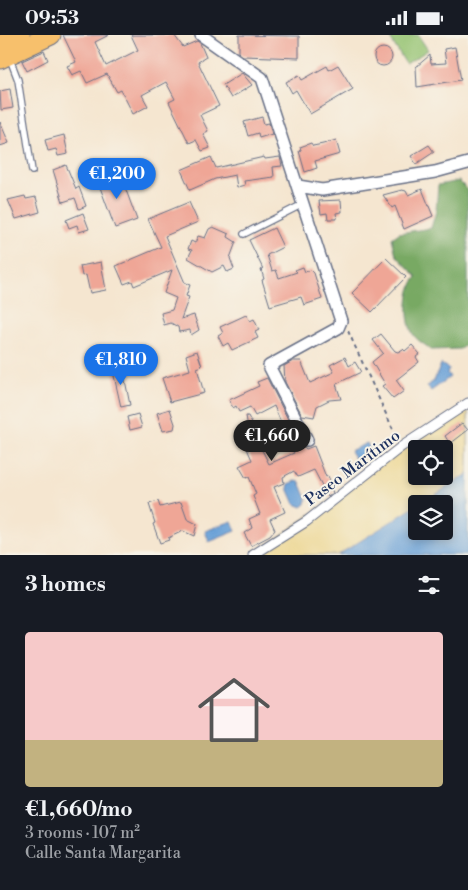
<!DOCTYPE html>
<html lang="en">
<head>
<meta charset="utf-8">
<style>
  :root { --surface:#171b24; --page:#20242c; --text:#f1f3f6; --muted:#9ea1a6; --accent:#1a73e8 }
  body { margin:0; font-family:"Libre Bodoni",serif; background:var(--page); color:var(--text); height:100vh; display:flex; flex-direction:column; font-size:19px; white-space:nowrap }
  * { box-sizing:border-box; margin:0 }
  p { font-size:16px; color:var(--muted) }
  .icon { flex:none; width:28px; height:28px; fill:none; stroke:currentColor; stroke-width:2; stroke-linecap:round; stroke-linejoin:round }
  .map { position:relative; height:520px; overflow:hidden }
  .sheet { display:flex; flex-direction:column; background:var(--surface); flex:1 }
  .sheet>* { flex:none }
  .fabs { position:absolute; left:408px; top:405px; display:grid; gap:10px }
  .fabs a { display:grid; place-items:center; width:45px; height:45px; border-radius:5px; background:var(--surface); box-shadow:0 2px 8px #0003; font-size:25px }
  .price { position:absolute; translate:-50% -42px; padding:0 11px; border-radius:18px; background:var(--accent); color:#fff; font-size:16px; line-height:32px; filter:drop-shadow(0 1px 2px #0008) }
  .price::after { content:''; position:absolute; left:50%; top:30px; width:15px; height:11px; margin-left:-8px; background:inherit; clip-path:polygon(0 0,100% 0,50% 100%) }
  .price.selected { background:#222; color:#fff }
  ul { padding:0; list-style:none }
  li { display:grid; align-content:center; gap:10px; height:265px; padding:0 25px }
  li span { display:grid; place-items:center; height:155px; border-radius:5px; color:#555 }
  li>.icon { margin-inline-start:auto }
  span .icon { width:90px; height:90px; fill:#fffc; stroke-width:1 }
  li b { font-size:21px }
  h2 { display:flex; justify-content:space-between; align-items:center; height:60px; padding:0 25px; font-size:21px }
  .status { display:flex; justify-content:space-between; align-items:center; height:35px; padding:0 25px; background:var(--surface); direction:ltr }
  .status svg { height:14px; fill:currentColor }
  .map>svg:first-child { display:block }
  .green { fill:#95c372; stroke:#587968 }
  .forest { fill:#78a964; stroke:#4a6c61 }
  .sand { fill:#eeda9e; stroke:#84847e; fill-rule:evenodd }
  .water { fill:#69a0d7; stroke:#42689a }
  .building { fill:#efa696 }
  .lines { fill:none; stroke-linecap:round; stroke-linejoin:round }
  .service-casing { stroke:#676f86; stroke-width:8 }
  .pedestrian-casing { stroke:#676f86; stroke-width:11 }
  .minor-casing { stroke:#676f86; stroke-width:14 }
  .primary-casing { stroke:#676f86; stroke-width:21 }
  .path { stroke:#676f86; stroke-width:2; stroke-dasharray:4 4; stroke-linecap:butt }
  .service { stroke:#fff; stroke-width:5.5 }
  .pedestrian { stroke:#fff; stroke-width:9 }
  .minor { stroke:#fff; stroke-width:11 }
  .primary { stroke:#f7c06c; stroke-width:19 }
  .labels { text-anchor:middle; stroke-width:4; stroke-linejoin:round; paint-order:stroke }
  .street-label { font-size:16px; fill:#1b2f5e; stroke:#f7f3e8 }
</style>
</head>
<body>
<div class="status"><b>09:53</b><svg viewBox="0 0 49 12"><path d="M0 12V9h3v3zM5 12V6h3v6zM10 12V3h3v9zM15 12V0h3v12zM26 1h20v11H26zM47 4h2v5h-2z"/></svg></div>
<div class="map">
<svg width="468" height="520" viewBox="0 0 468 520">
  <rect width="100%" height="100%" fill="#f7f3e8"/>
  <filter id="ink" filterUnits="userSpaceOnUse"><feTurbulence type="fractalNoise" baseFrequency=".02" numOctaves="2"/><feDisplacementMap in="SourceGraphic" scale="10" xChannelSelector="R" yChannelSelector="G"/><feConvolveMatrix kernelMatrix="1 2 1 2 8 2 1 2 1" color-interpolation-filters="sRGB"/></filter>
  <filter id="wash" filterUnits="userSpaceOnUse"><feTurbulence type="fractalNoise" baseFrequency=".0096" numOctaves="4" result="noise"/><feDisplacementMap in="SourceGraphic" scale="20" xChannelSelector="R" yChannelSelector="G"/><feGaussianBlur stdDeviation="1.12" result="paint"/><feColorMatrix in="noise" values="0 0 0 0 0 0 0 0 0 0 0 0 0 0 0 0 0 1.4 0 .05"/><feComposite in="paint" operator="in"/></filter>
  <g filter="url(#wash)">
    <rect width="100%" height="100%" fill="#f5e6d0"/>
    <!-- green -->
    <path class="green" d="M388 0H418L428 15 406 29Z"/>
    <!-- forest -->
    <path class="forest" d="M459 146 468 155V308L460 314 431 315C426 310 416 305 413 299 405 285 406 253 417 242L396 220 392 203 399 198 431 193 436 176 438 150Z"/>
    <!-- sand -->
    <path class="sand" d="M468 368V439L421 469H416V472L338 520H253ZM416 414H444V441H416Z"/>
    <!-- water -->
    <path class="water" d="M441 329 449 334 447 338 450 342 431 356 427 351 434 346Z
      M367 408 371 416 355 424 350 416Z
      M468 439V520H338L416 471V496H444V469H421Z
      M296 446 300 447 307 464 306 469 302 472 295 469 288 453 289 449Z
      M232 486 236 496 209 507 205 496Z"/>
    <g id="blocks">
      <!-- building -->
      <path class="building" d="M63 0H109L95 7 106 31 138 15 131 0H174L183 12 197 6 200 8 206 22 198 27 219 71 200 80 208 96 203 99 210 113 202 116 196 105 189 108 169 67 175 64 166 47 142 60 148 71 133 79 121 55 117 57 107 39 87 48 81 36 72 40 67 31 76 27Z
        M239 0 299 1V23L243 21 239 17Z
        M455 12 461 45 417 52 416 32 430 20 431 29 446 28 444 14Z
        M374 22a9 9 0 1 1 18 0a9 9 0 1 1-18 0Z
        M44 16 48 25 27 36 22 26Z
        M338 30 353 54 310 79 296 55 292 58 286 47 299 40 302 45 327 31 329 35Z
        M242 38 252 50 231 63 223 50Z
        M10 54 13 73 1 75 0 56Z
        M262 82 264 89 269 88 272 99 259 103 258 98 248 101 244 87Z
        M0 87 9 108 0 111Z
        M64 100 68 119 58 121 56 114 48 116 45 105Z
        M336 105 340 119 315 126 317 133 305 137 299 116 301 115 300 112 311 108 313 111 323 109Z
        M429 110 434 117 416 129 411 121Z
        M211 122 216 133 264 122 265 124 280 122 282 131 273 132 274 142 244 146 245 150 237 152 235 140 215 144 190 155 181 135Z
        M66 130 76 154 79 152 86 171 79 174 75 163 63 167 53 135Z
        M119 136 137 185 115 193 97 144Z
        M422 154 433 181 404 194 395 171 392 173 383 160 402 155 406 156 408 160Z
        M25 161 26 164 36 162 40 177 16 184 8 165Z
        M341 165 342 177 336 178 337 184H328L327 178 321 179 319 166Z
        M189 167 198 187 165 201 185 248 190 250 186 261 189 262 181 284 194 280 199 295 191 300 190 295 179 297 178 292 171 288 164 290 161 278 172 275 176 263 164 258 172 235 134 251 132 246 124 249 116 231 161 212 148 184Z
        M83 178 89 194 79 197 77 190 69 193 66 185Z
        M213 192 229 199 228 202 236 207 230 223 234 234 227 237 224 231 212 237 188 223 192 215 188 214 191 206 195 208 198 201 205 203 209 194Z
        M274 193 283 212 267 220 272 236 276 235 279 243 297 237 295 235 303 232 305 237 311 235 314 238 322 264 304 270 301 262 270 271 262 245 264 244 261 234H263L249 205Z
        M386 223 406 242 372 277 352 258Z
        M101 227 106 255 90 258 86 240 82 241 80 231Z
        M246 280 250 286 254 284 259 295 255 297 258 303 232 315 228 308 223 311 218 301 223 298 220 292Z
        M381 299 395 316 398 317 403 314 405 316 412 310 420 319 416 322 419 327 396 345 404 356 393 364 382 351 385 349 372 327 383 318 373 305Z
        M197 316 202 331 197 333 204 358 170 367 162 343 190 335 186 320Z
        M345 322 349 331 355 327 361 337 336 349 341 364 329 365 317 371 314 382 302 380 285 347 284 331 293 326H301L310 348 334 337 330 330Z
        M122 330 130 370 121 372 112 332Z
        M267 343 300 408 306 414 314 411 326 442 328 441 333 452 331 453 333 458 328 462 314 435 298 442 294 436 283 442 284 448 274 452 285 477 270 484 275 495 270 501 251 511 244 498 252 493 249 484 260 479 253 461 256 459 249 442 246 443 239 431 252 425 242 402 249 398 246 381H248L261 406 258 407 269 429 294 418 274 371 255 381 250 372 239 377 236 371 233 373 229 365 259 351 257 347Z
        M170 374 175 389 174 394 163 396 157 378Z
        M138 379 142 392 130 395 127 382Z
        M462 388 468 395 450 409 445 401Z
        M158 466 160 472 181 467 187 484 197 489 194 501 183 496 168 503 169 505 160 508 153 489 155 488 149 469Z"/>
    </g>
  </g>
  <g filter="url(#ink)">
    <use href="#blocks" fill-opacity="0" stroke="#676f86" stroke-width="1"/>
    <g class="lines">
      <!-- service casing -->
      <g class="service-casing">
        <path id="service" d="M10 24 18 45 32 136
          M244 199 303 169"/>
      </g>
      <!-- pedestrian casing -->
      <g class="pedestrian-casing">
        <path id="pedestrian" d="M253 520 307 486 401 412 468 368"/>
      </g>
      <!-- minor casing -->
      <g class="minor-casing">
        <path id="minor" d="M201 0 262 43 341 286 338 293 269 331 307 405
          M298 151 322 155 435 137 468 128"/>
      </g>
      <!-- primary casing -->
      <g class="primary-casing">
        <path id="primary" d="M0 10 20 0
          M0 24 51 0"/>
      </g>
      <!-- path -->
      <path class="path" d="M348 296 397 403"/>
      <!-- service -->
      <use href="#service" class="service"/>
      <!-- pedestrian -->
      <use href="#pedestrian" class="pedestrian"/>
      <!-- minor -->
      <use href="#minor" class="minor"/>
      <!-- primary -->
      <use href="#primary" class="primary"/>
    </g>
  </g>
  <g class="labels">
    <!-- street labels -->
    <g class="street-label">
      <text transform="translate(352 432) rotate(-37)" y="6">Paseo Marítimo</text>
    </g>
  </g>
</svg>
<div class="fabs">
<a><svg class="icon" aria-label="locate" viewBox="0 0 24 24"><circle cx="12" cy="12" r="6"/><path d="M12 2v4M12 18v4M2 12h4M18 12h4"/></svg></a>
<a><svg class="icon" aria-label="layers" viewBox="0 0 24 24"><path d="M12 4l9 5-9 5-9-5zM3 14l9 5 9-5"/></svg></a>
</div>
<b class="price" style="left:117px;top:165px">€1,200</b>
<b class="price" style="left:121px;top:351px">€1,810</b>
<b class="price selected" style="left:272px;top:427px">€1,660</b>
</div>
<section class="sheet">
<h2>3 homes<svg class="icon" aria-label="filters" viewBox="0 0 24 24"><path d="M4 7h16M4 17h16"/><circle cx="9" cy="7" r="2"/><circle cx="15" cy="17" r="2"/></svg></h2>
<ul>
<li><span style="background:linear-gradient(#f6c9c9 70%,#c2b280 0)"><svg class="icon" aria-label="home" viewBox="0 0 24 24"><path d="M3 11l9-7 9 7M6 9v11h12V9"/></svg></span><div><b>€1,660/mo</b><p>3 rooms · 107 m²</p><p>Calle Santa Margarita</p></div></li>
</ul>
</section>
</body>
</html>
